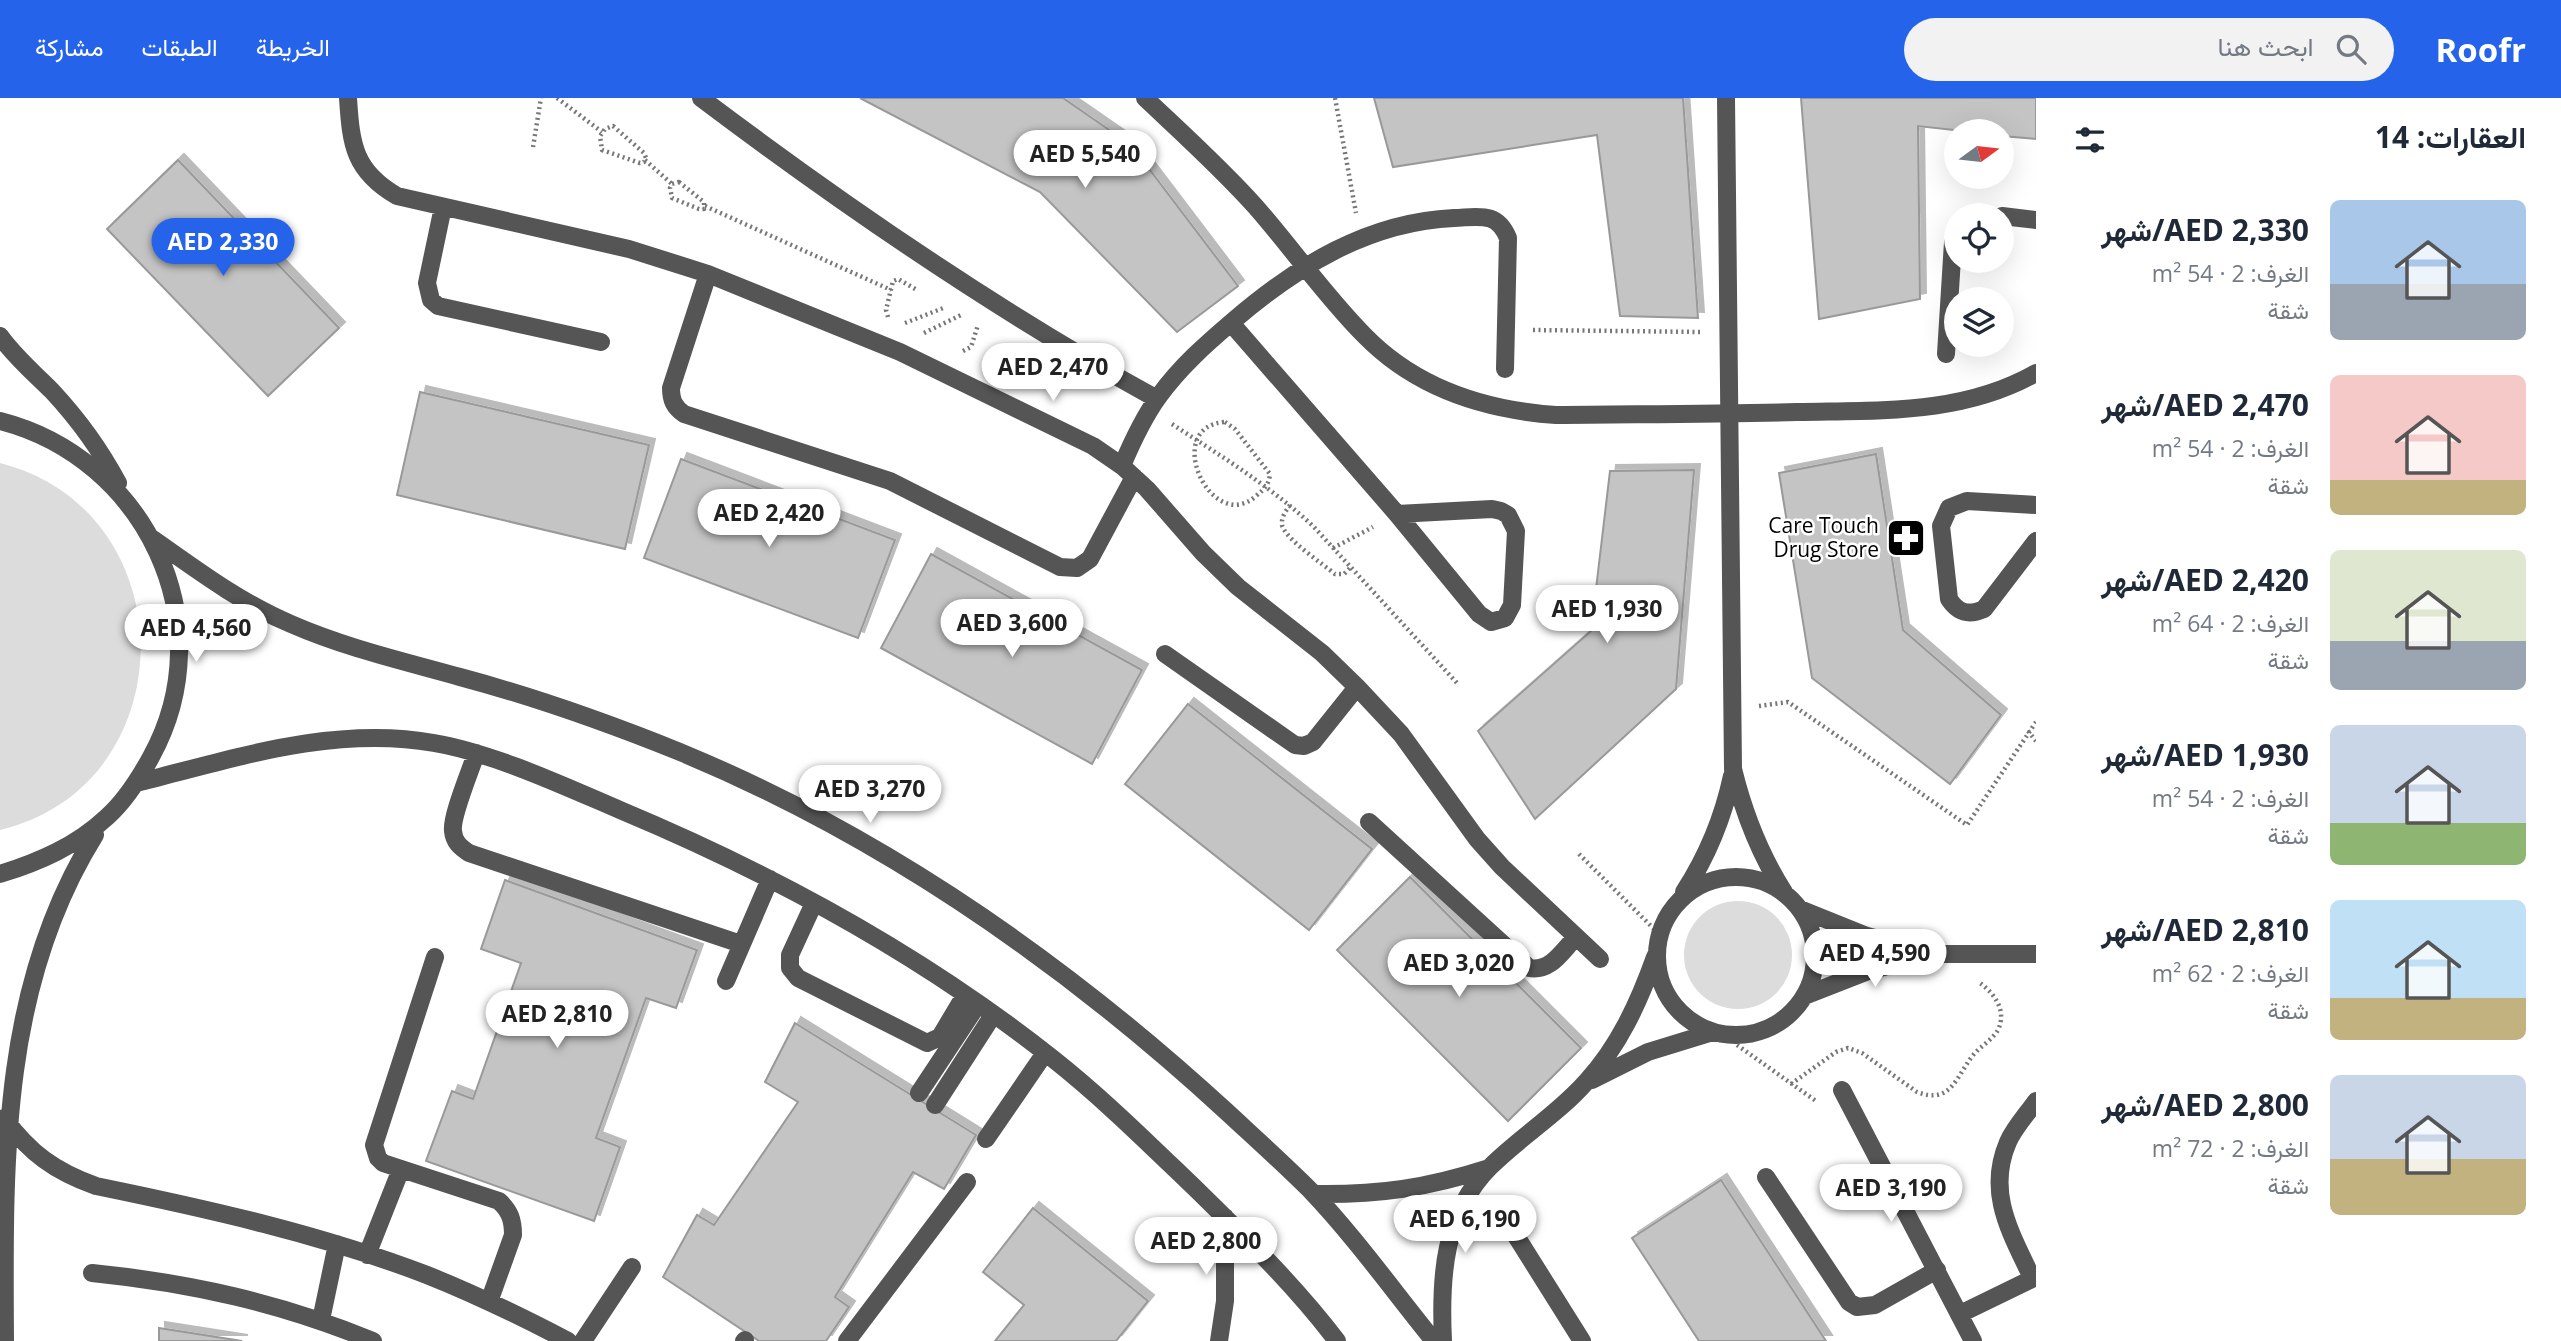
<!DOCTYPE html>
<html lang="ar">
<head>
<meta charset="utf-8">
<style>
  :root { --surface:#fff; --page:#f2f2f3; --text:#1f2937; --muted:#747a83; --accent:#2563eb }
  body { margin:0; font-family:"Open Sans",Vazirmatn,sans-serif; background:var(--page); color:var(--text); direction:rtl; height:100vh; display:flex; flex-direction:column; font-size:26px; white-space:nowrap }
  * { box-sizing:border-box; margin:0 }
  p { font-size:23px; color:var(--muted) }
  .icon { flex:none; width:38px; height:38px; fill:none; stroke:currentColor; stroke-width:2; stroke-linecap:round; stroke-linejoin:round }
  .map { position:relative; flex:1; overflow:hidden; direction:ltr }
  .side { display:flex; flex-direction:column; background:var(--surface); width:525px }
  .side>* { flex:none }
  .needle { width:46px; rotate:75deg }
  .buttons { position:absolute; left:1944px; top:21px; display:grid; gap:14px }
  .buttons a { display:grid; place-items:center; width:70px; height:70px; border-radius:50%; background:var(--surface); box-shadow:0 7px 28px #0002; font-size:35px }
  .price { position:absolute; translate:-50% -60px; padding:0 16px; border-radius:24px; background:#fff; color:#222; font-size:23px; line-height:46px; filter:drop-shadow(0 2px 4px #0008) }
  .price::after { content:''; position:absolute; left:50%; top:42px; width:21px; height:16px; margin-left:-10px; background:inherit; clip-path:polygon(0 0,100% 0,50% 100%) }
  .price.on { background:var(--accent); color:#fff }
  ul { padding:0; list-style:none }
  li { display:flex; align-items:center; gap:21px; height:175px; padding:0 35px }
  li span { display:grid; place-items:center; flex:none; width:196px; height:140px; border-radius:10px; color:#555 }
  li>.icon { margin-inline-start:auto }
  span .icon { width:84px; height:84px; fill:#fffc; stroke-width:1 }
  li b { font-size:30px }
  h2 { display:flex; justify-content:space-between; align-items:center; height:84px; padding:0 35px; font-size:30px }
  header { display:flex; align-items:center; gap:42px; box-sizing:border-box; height:98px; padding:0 35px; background:var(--accent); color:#fff }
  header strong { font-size:33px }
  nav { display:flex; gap:38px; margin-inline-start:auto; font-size:24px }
  .search { width:490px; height:63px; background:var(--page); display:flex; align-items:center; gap:18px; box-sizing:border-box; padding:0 24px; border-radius:38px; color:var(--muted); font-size:26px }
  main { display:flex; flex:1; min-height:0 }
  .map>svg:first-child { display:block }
  .green { fill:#dcdcdc }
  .building { fill:#c4c4c4; stroke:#999; stroke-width:2; filter:url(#shadow) }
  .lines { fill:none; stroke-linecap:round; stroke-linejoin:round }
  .path { stroke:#777; stroke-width:4.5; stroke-dasharray:2 3.5; stroke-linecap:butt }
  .minor { stroke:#555; stroke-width:18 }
  .labels { text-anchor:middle; stroke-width:5; stroke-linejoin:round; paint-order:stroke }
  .poi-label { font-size:21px; fill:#000; stroke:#fff; text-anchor:end }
</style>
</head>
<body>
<header>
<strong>Roofr</strong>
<div class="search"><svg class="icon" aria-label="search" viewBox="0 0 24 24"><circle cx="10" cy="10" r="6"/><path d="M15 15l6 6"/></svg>ابحث هنا</div>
<nav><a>الخريطة</a><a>الطبقات</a><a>مشاركة</a></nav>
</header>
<main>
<section class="side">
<h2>العقارات: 14<svg class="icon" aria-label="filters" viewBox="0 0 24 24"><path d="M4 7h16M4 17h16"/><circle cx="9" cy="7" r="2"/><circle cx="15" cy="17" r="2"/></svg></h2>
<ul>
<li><span style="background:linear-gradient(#a9c7e8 60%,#9aa5b1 0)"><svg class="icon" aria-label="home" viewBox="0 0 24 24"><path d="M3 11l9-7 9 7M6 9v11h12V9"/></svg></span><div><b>AED 2,330/شهر</b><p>الغرف: 2 · 54 m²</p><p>شقة</p></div></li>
<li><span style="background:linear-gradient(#f6c9c9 75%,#c2b280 0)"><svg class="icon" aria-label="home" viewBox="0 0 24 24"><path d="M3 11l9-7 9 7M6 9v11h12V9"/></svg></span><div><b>AED 2,470/شهر</b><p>الغرف: 2 · 54 m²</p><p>شقة</p></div></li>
<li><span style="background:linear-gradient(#dfe7d0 65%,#9aa5b1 0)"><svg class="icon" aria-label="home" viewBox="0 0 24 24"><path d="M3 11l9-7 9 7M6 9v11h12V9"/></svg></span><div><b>AED 2,420/شهر</b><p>الغرف: 2 · 64 m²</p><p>شقة</p></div></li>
<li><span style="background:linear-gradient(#c9d6e8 70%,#8fb573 0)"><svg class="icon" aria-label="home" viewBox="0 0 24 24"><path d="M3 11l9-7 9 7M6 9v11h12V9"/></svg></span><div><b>AED 1,930/شهر</b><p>الغرف: 2 · 54 m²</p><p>شقة</p></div></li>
<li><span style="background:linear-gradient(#bfe0f5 70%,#c2b280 0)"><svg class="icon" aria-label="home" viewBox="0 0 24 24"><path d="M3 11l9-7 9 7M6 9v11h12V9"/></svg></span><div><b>AED 2,810/شهر</b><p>الغرف: 2 · 62 m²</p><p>شقة</p></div></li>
<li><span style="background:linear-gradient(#c9d6e8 60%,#c2b280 0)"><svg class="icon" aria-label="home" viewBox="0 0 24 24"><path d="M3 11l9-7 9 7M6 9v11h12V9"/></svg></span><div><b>AED 2,800/شهر</b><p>الغرف: 2 · 72 m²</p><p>شقة</p></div></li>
</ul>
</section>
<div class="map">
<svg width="2036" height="1243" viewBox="0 0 2036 1243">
  <defs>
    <filter id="shadow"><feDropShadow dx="6" dy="-6" stdDeviation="0" flood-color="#0004"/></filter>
  </defs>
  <rect width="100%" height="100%" fill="#fff"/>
  <!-- green -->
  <path class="green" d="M0 365C187 412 188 687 0 732Z
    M1684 857a54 54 0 1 1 108 0a54 54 0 1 1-108 0Z"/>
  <!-- building -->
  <path class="building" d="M860 0H1063L1131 47 1238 188 1177 234 1040 94Z
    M1374 0H1683L1698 220 1620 218 1597 37 1393 69Z
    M1801 0H2036V41L2002 38V33H1963L1918 28 1920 201 1819 221Z
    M178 62 339 230 268 298 107 131Z
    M420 294 649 347 625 451 397 397Z
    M1876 356 1903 532 2001 617 1950 686 1812 580 1779 375Z
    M681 361 895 442 858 540 644 460Z
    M1694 372 1676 591 1535 721 1478 633 1591 533 1610 373Z
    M931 456 1142 572 1092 666 881 550Z
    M1188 606 1372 751 1309 832 1125 686Z
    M1410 779 1581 950 1508 1023 1337 852Z
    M505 782 697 852 676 910 646 900 596 1040 620 1049 594 1123 426 1063 452 993 473 1001 521 865 481 851Z
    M795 925 976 1037 944 1091 913 1074 835 1199 849 1209 826 1243H759L663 1179 697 1117 714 1127 798 1004 765 984Z
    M1721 1082 1826 1243H1699L1632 1140Z
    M1033 1110 1148 1203 1116 1243H995L1024 1207 983 1174Z
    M159 1230 242 1243H159Z"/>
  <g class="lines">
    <!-- path -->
    <path class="path" d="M557 0 602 34
      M1335 0 1356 115
      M613 28 644 55 646 60 644 64 640 65 602 52 600 38 605 31Z
      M533 49 541 0
      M645 62 672 86
      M679 84 704 104V111H699L672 100 670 90 672 86Z
      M705 108 891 192
      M888 219 886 212 893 183 898 181 917 192
      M905 225 946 209
      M1533 232 1703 234
      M924 235 961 217
      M963 253 971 249 978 227
      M1225 324 1235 331 1270 376C1269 387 1264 391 1256 398 1211 438 1161 328 1225 324Z
      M1172 326C1221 358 1270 388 1313 428L1457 585
      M1290 407C1286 413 1281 419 1282 427 1285 441 1323 466 1335 476H1344L1351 469
      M1333 450 1373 429
      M1759 608 1788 604 1967 727 2036 624
      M2028 633 2036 643
      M1579 756 1655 832
      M1737 947 1816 1003
      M1791 986 1836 954 1848 950 1862 955 1917 994C1952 1007 1956 978 1974 956 1981 948 1992 942 1998 932 2007 913 1995 896 1980 885"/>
    <!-- minor -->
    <path class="minor" d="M348 0C351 47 354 73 397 98L629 151 708 176 900 254 1093 348 1122 368 1147 391 1203 455 1238 489 1322 555 1357 589 1401 636 1477 741 1502 769 1600 861
      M701 0C847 110 997 213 1157 301
      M1145 0C1182 35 1221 70 1255 108 1292 150 1325 198 1365 238 1416 290 1485 312 1556 317 1637 316 1717 316 1797 314 1879 312 1962 317 2036 275
      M1726 0 1733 671C1744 716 1759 755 1784 794
      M443 109 427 185 431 202 438 208 601 244
      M2002 118 2036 122
      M708 176 671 290C671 302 674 309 684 316L890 383 1060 469 1077 470 1090 461 1134 379
      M1231 225 1397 416
      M0 238C15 259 34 275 52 293 78 321 100 351 118 385
      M1946 256 1953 144 1956 135
      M0 323C145 360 225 525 151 659 139 681 125 703 107 719 76 748 39 764 0 776
      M1122 368C1132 344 1143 320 1159 298 1180 269 1206 246 1233 223 1297 168 1368 124 1454 120 1479 119 1497 113 1508 140L1505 271
      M2036 407 1967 403 1949 410 1941 428 1949 501C1958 515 1968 518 1984 511L2036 443
      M1492 411 1501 413 1508 417 1516 433 1512 507 1505 520 1491 524 1479 516 1397 416Z
      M153 441C197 472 241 505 291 526 346 550 403 563 460 579 535 599 608 625 680 654 883 738 1066 866 1227 1014 1255 1040 1284 1066 1311 1093 1354 1138 1395 1195 1434 1243
      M1165 556 1295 647 1304 648 1313 644 1357 589
      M476 655C471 672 451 718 453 733 454 744 460 749 469 755L741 846
      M136 685C233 661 333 627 434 645 493 655 564 688 620 712 773 776 922 857 1052 960 1104 1001 1151 1048 1198 1093 1247 1141 1296 1189 1337 1243
      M1369 724 1529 870C1551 874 1562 853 1576 839
      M1657 858a79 79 0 1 1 158 0a79 79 0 1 1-158 0Z
      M1684 794C1708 757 1723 720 1732 678
      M814 805 790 857V870L798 880 927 945 940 939 965 897
      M1800 811 1867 838 1937 856H2036
      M435 859 374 1047 378 1060 383 1065 499 1103C510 1113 513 1122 513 1137L489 1204
      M726 883 770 781
      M1804 898 1868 873 1930 857
      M1592 982 1648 954 1713 934
      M1842 992 1973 1243
      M919 995 978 906
      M935 1007 993 917
      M4 1020C30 1055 54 1073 96 1088 208 1111 320 1136 427 1177 475 1196 522 1219 568 1243
      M986 1041 1045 955
      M1766 1079 1849 1204 1857 1209 1875 1207 1937 1172
      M1314 1096C1379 1097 1427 1090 1489 1070
      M1506 1122 1582 1243
      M367 1157 401 1071
      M92 1175C191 1185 281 1205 373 1243
      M2032 1180C2011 1135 1986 1095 2008 1044 2014 1030 2027 1016 2036 1003
      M1960 1216 2036 1179
      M321 1222 337 1146
      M5 1243C4 1065 0 889 95 737
      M583 1243 632 1169
      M744 1243 745 1242
      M847 1243 967 1084
      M1219 1243 1225 1203V1119
      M1443 1243C1440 1181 1443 1116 1490 1069 1520 1039 1558 1016 1586 984 1619 948 1639 904 1655 859"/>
  </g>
  <!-- icons -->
  <defs>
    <g id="pharmacy-square" transform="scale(2.0125)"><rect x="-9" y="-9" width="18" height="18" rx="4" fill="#000" stroke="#fff"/><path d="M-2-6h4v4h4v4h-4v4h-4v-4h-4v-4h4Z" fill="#fff"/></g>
  </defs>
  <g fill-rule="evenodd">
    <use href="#pharmacy-square" x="1906" y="440"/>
  </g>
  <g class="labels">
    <!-- poi labels -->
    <g class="poi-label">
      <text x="1879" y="435">Care Touch<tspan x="1879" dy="24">Drug Store</tspan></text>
    </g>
  </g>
</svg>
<div class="buttons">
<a><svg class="needle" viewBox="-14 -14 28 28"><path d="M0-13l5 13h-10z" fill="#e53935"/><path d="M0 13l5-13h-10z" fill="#747a83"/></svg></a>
<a><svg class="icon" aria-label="locate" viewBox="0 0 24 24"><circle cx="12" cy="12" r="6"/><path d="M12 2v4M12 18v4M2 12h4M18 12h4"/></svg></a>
<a><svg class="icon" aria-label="layers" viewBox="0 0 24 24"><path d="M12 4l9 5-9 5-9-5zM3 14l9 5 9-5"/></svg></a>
</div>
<b class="price" style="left:1085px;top:92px">AED 5,540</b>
<b class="price on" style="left:223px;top:180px">AED 2,330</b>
<b class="price" style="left:1053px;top:305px">AED 2,470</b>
<b class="price" style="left:769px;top:451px">AED 2,420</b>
<b class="price" style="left:1607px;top:547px">AED 1,930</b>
<b class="price" style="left:1012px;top:561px">AED 3,600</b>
<b class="price" style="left:196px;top:566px">AED 4,560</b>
<b class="price" style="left:870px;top:727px">AED 3,270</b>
<b class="price" style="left:1875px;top:891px">AED 4,590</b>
<b class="price" style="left:1459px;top:901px">AED 3,020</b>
<b class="price" style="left:557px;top:952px">AED 2,810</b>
<b class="price" style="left:1891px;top:1126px">AED 3,190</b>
<b class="price" style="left:1465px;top:1157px">AED 6,190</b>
<b class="price" style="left:1206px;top:1179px">AED 2,800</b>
</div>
</main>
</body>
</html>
